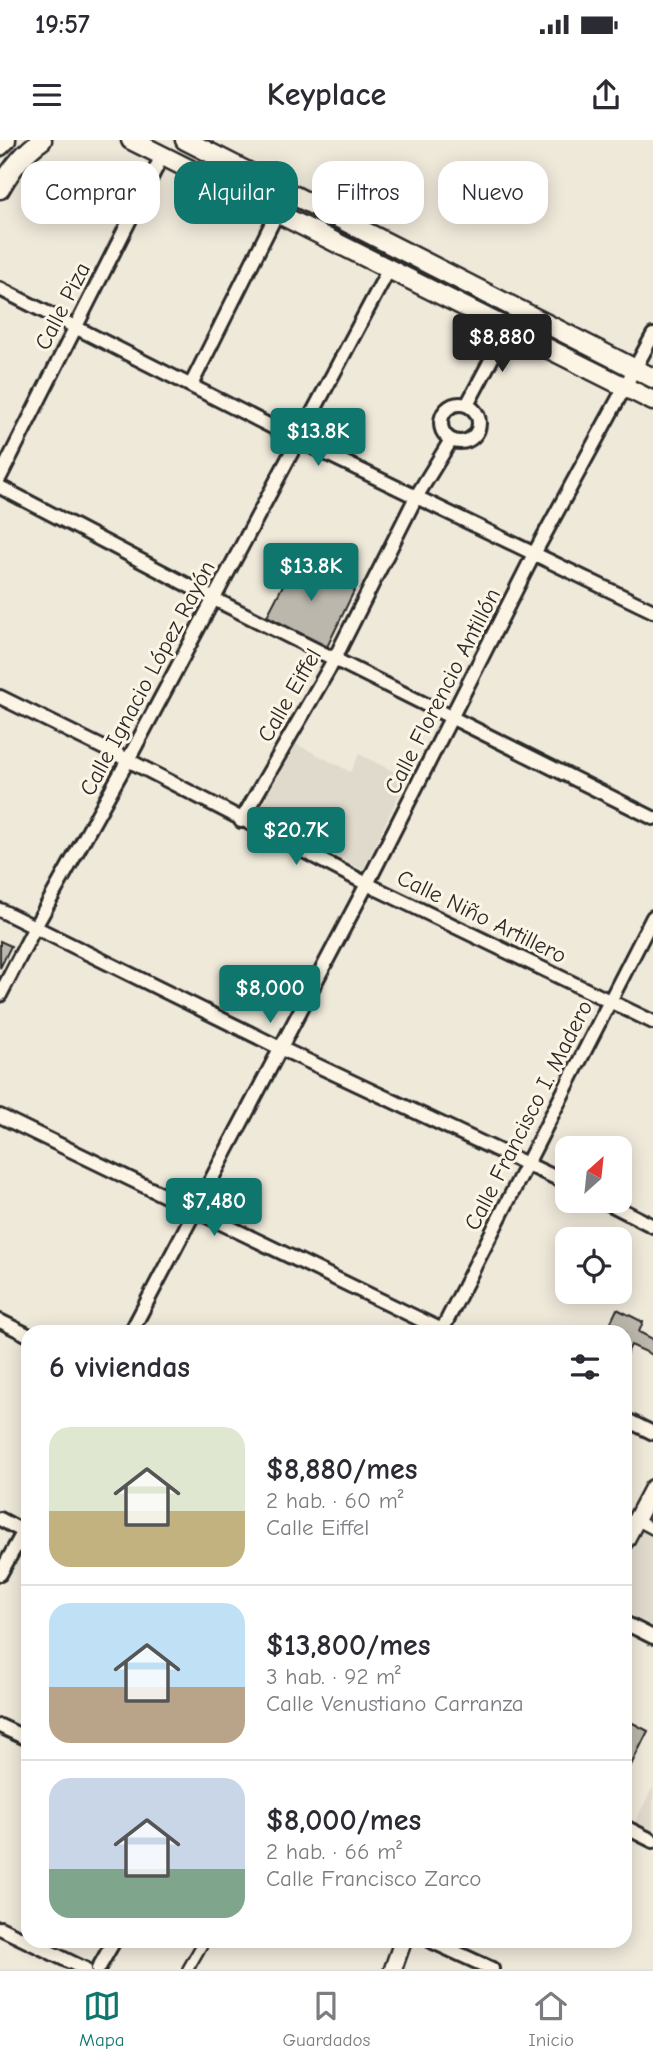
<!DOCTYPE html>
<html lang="es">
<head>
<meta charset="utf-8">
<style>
  :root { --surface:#fff; --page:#f7f7f7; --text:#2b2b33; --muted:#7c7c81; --line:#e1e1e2; --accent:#0f766e }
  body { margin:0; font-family:"Comic Neue",sans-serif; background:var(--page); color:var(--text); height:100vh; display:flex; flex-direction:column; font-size:26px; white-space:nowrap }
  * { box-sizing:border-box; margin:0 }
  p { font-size:23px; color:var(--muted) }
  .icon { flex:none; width:38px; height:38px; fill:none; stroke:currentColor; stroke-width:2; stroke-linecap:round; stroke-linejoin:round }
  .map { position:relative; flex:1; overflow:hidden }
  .drawer { position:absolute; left:21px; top:1185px; width:611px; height:623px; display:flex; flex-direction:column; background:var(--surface); border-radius:21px; box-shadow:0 4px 18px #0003 }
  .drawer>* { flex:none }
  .hud { position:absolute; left:21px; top:21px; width:612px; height:63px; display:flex; gap:14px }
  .needle { width:46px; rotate:27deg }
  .fabs { position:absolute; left:555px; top:996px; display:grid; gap:14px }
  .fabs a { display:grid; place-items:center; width:77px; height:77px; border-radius:14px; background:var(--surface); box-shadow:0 4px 18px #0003; font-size:35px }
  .price { position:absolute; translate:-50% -60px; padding:0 16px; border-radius:7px; background:var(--accent); color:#fff; font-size:23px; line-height:46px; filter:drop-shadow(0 2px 4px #0008) }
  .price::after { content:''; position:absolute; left:50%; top:42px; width:21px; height:16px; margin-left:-10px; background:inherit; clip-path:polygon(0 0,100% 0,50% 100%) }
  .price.on { background:#222; color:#fff }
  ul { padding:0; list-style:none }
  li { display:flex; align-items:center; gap:21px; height:175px; padding:0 28px }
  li+li { border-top:2px solid var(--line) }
  li span { display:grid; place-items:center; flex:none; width:196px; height:140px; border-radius:21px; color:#555 }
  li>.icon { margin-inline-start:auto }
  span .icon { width:84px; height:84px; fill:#fffc; stroke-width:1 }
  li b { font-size:30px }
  h2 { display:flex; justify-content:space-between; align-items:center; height:84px; padding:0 28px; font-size:30px }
  .chip { padding:0 24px; border-radius:21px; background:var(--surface); box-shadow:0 4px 18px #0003; font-size:24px; line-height:63px }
  .chip.on { background:var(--accent); color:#fff }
  .status { display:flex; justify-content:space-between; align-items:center; height:49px; padding:0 35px; background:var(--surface); direction:ltr }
  .status svg { height:19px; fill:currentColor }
  header { display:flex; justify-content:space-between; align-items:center; height:91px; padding:0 28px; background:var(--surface); font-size:32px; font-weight:800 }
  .dock { display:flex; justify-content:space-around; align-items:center; height:98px; border-top:2px solid var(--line); background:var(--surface); font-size:19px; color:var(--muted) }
  .dock a { display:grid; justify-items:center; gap:4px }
  .dock .on { color:var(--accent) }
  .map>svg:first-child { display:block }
  .built { fill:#e0dacc }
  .building { fill:#bcb7ac; stroke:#2b2b2b; stroke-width:2 }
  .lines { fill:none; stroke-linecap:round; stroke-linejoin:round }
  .pedestrian-casing { stroke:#2b2b2b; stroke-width:14 }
  .minor-casing { stroke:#2b2b2b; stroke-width:18 }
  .tertiary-casing { stroke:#2b2b2b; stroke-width:21 }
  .secondary-casing { stroke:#2b2b2b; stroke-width:23 }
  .pedestrian { stroke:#fcf5e5; stroke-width:9 }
  .minor { stroke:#fcf5e5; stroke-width:12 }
  .tertiary { stroke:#fcf5e5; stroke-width:16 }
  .secondary { stroke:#fcf5e5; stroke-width:18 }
  .labels { text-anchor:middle; stroke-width:6; stroke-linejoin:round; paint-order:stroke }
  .street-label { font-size:23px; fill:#2b2b2b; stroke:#fcf5e5 }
</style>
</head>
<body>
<div class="status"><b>19:57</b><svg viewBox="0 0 49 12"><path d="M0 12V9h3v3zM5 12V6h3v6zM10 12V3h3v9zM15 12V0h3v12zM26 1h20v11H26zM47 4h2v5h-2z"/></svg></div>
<header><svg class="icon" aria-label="menu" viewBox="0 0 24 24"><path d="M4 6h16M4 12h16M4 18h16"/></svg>Keyplace<svg class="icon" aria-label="share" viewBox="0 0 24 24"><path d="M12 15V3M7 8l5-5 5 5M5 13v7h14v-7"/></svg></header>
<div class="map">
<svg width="653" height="1829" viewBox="0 0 653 1829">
  <rect width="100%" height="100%" fill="#efe9da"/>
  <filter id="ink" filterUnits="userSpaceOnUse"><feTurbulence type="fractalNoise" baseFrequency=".0143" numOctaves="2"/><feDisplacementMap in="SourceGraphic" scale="14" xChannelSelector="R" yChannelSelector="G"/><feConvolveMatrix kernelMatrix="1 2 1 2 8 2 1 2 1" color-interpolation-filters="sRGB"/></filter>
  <g filter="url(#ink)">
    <!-- built -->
    <path class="built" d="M296 604 351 632 359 614 407 638 363 730 256 676Z
      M653 1367V1486L625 1472V1420Z
      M653 1647V1693L634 1684Z"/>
    <!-- building -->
    <path class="building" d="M296 420 355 449 327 507 267 476Z
      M0 801 11 806 0 828Z
      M617 1169 643 1182 639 1192 653 1199V1215L631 1205 625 1217V1192H606Z
      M625 1579 648 1591 630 1627 625 1626Z"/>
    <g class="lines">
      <!-- pedestrian casing -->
      <g class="pedestrian-casing">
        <path id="pedestrian" d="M636 1380 653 1389
          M188 1829 204 1801"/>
      </g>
      <!-- minor casing -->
      <g class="minor-casing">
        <path id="minor" d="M0 149 298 300 653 471
          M191 245 277 73
          M441 283a19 19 0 1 1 38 0a19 19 0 1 1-38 0Z
          M467 265 508 188
          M0 337 162 16
          M0 347 214 459 653 678
          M0 557 128 620 367 744 653 882
          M241 681 334 520 416 357 451 300
          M0 770 280 908 567 1043
          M0 855 35 787 128 620 389 129
          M0 976 446 1192
          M602 1060 653 1086
          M0 1181 28 1195
          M131 1192 367 744 534 414 653 195
          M441 1192 653 777
          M625 1279 653 1293
          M0 1379 28 1394
          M0 1434 28 1384
          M625 1483 653 1497
          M0 1586 28 1599
          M625 1687 653 1701
          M0 1788 85 1829
          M431 1801 492 1829
          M98 1829 114 1801"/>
      </g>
      <!-- tertiary casing -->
      <g class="tertiary-casing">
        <path id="tertiary" d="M625 1401 653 1348
          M393 1829 403 1801"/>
      </g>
      <!-- secondary casing -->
      <g class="secondary-casing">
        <path id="secondary" d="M131 0 653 261
          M185 0 653 238
          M0 6 6 0
          M0 49C11 29 23 13 42 0"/>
      </g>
      <!-- pedestrian -->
      <use href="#pedestrian" class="pedestrian"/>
      <!-- minor -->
      <use href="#minor" class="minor"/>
      <!-- tertiary -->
      <use href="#tertiary" class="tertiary"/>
      <!-- secondary -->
      <use href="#secondary" class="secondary"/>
    </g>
  </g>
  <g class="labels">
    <!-- street labels -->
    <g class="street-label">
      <text transform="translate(62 166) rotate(-63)" y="8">Calle Piza</text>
      <text transform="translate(147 538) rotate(-62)" y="8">Calle Ignacio López Rayón</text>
      <text transform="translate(442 551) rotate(-63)" y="8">Calle Florencio Antillón</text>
      <text transform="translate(289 555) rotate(-60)" y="8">Calle Eiffel</text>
      <text transform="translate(482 776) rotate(26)" y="8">Calle Niño Artillero</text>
      <text transform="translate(528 975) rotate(-63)" y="8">Calle Francisco I. Madero</text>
    </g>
  </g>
</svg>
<div class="fabs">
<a><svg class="needle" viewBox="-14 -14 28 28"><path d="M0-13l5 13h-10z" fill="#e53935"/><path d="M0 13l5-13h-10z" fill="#7c7c81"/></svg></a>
<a><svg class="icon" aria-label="locate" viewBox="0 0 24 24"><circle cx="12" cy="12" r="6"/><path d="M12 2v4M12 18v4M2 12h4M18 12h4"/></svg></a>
</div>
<b class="price on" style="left:502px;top:234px">$8,880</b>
<b class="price" style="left:318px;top:328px">$13.8K</b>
<b class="price" style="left:311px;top:463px">$13.8K</b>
<b class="price" style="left:296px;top:727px">$20.7K</b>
<b class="price" style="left:270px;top:885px">$8,000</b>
<b class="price" style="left:214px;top:1098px">$7,480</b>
<div class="hud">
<a class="chip">Comprar</a>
<a class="chip on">Alquilar</a>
<a class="chip">Filtros</a>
<a class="chip">Nuevo</a>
</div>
<section class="drawer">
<h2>6 viviendas<svg class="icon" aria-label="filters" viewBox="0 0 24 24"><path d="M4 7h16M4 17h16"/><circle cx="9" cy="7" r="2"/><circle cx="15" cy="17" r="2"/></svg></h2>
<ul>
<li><span style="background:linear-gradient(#dfe7d0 60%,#c2b280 0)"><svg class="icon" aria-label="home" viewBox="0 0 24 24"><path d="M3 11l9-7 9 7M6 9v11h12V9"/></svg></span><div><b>$8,880/mes</b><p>2 hab. · 60 m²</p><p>Calle Eiffel</p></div></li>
<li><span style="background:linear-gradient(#bfe0f5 60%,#b9a48a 0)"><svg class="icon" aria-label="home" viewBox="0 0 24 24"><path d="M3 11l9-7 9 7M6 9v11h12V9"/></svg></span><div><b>$13,800/mes</b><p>3 hab. · 92 m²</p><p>Calle Venustiano Carranza</p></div></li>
<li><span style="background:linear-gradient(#c9d6e8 65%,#7fa58c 0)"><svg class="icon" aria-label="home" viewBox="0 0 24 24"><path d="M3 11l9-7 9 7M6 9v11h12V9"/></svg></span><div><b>$8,000/mes</b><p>2 hab. · 66 m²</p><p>Calle Francisco Zarco</p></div></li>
</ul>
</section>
</div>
<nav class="dock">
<a class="on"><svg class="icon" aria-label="map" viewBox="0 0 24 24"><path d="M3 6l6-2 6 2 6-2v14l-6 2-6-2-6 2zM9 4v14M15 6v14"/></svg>Mapa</a>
<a><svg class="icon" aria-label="saved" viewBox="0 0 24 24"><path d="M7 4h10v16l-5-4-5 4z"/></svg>Guardados</a>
<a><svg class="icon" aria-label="home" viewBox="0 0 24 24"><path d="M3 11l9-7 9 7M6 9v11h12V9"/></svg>Inicio</a>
</nav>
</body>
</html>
